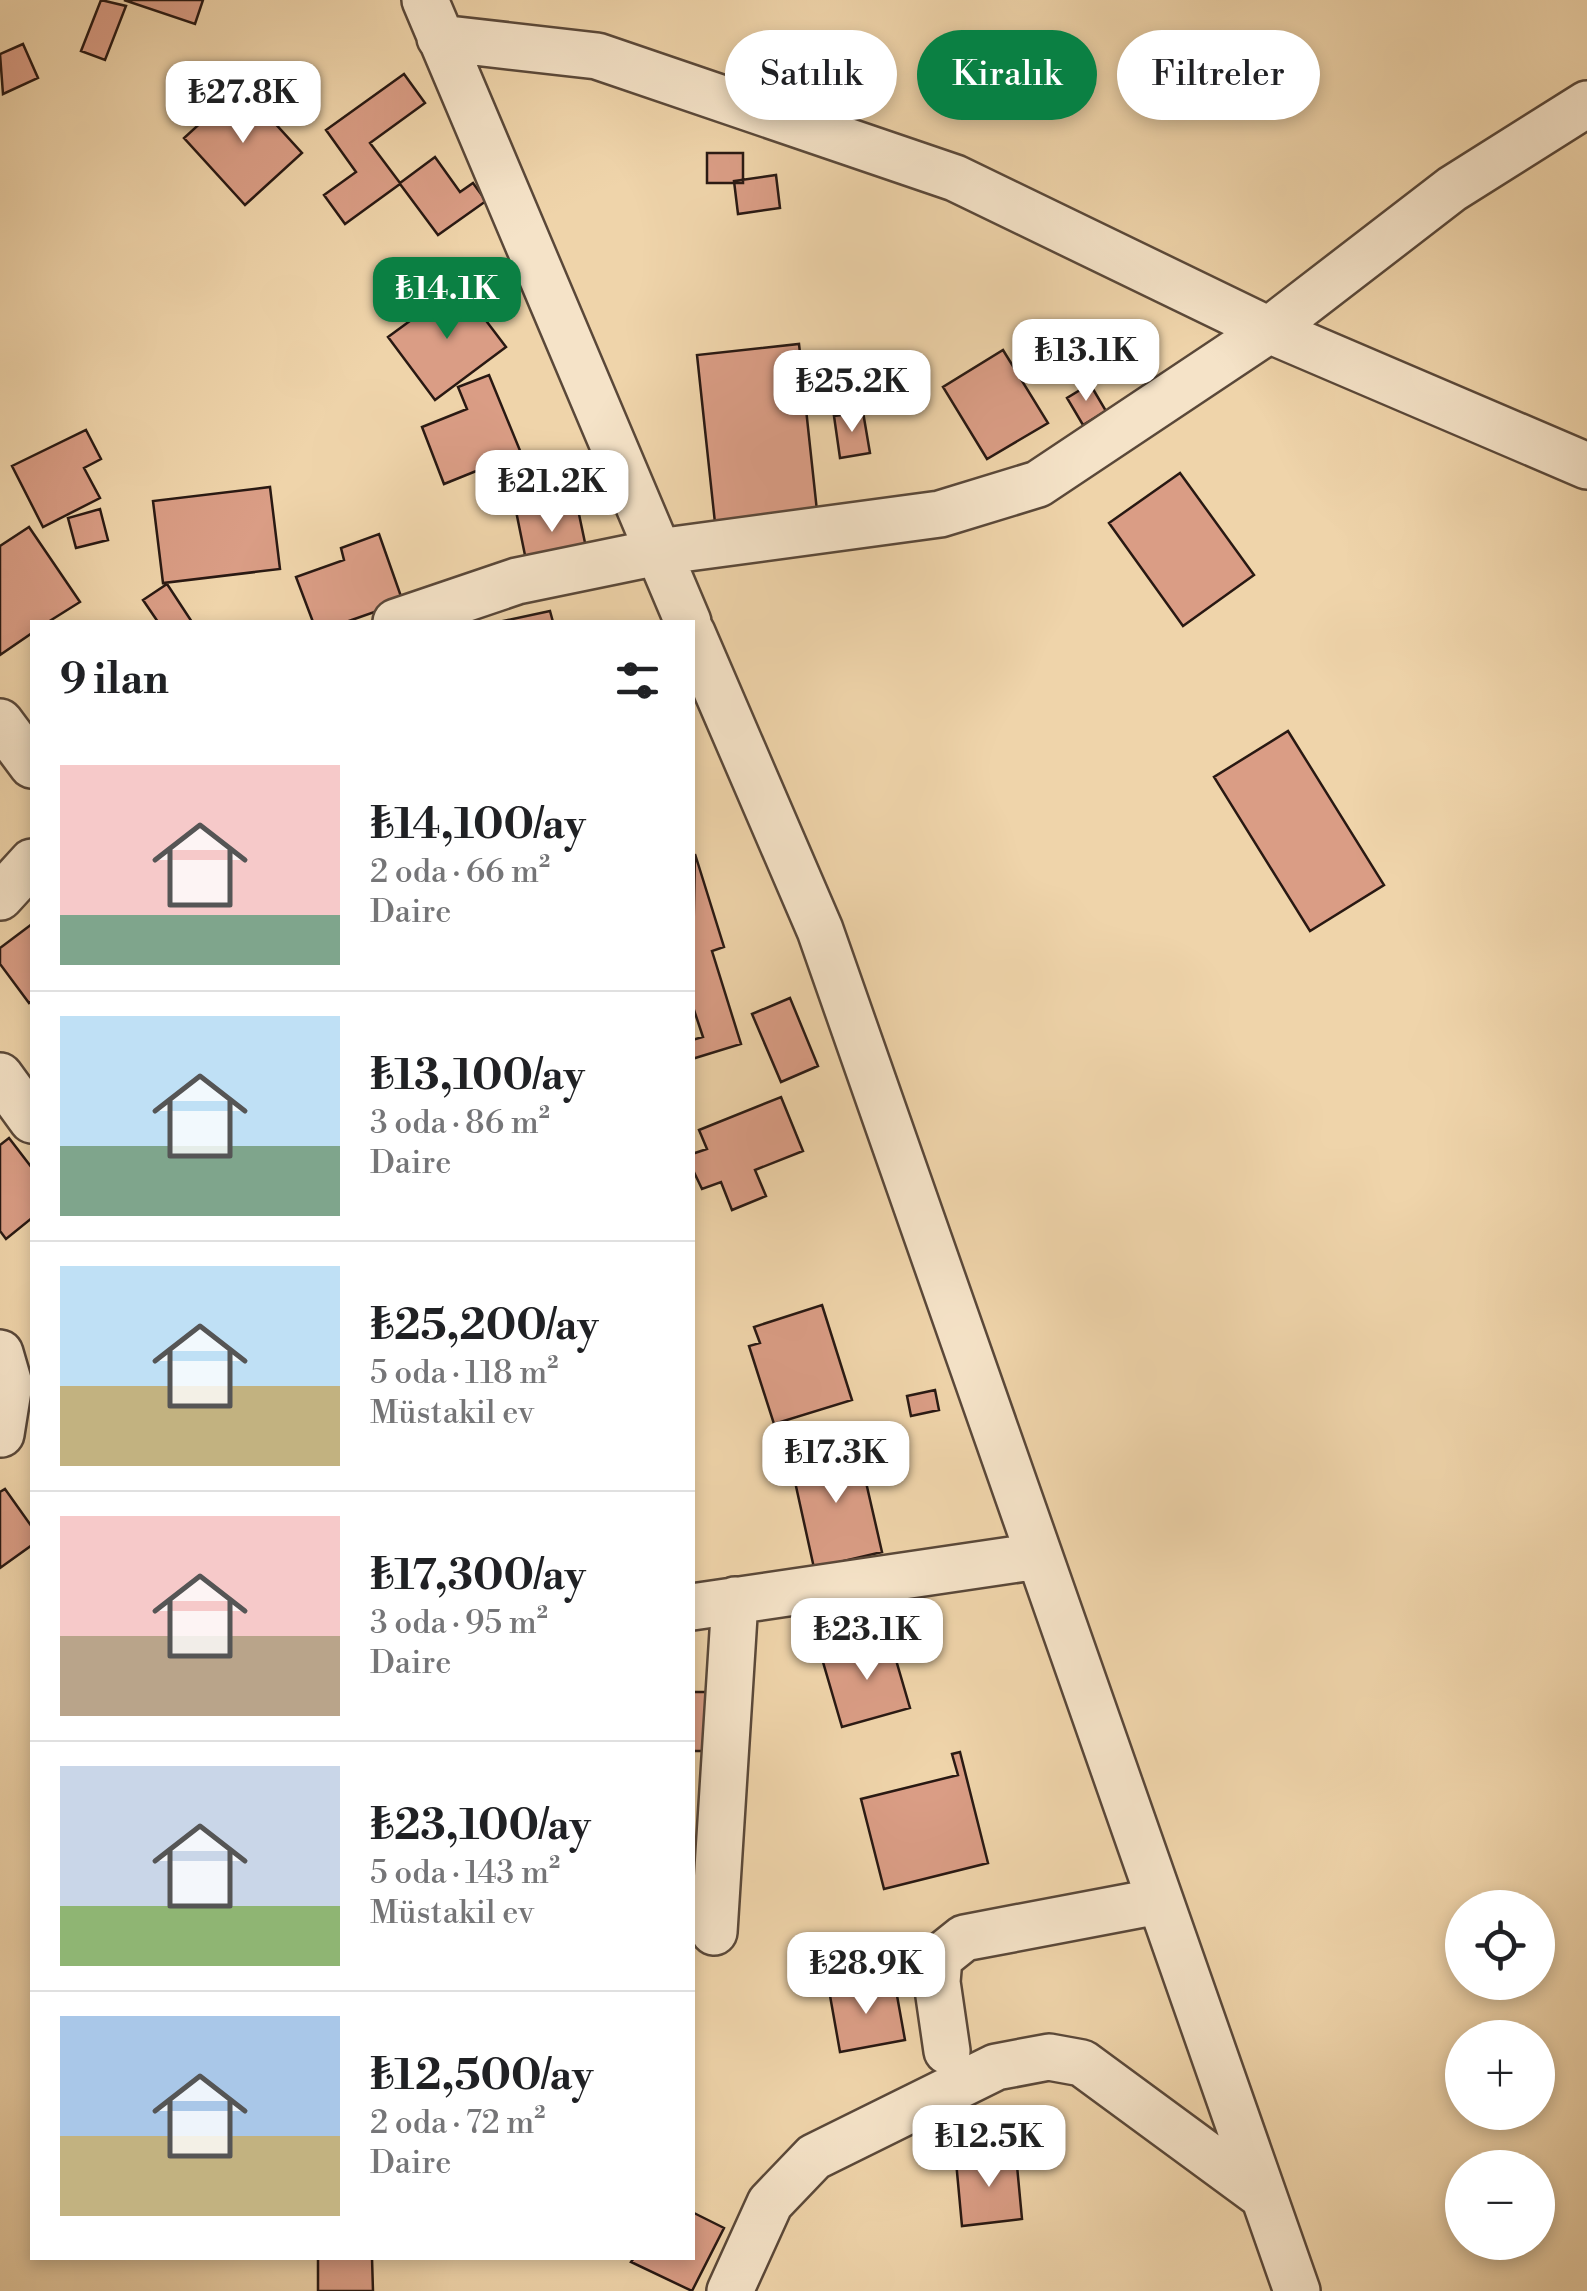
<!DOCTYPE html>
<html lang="tr">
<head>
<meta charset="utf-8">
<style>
  :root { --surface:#fff; --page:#f2f2f2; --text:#202124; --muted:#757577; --line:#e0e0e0; --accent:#0b8043 }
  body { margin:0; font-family:"Libre Bodoni",serif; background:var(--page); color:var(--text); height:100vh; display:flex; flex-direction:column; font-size:38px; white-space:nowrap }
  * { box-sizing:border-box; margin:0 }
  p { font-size:32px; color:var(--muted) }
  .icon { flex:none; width:55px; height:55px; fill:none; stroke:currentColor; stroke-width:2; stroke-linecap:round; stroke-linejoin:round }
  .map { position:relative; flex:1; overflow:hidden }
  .drawer { position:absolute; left:30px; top:620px; width:665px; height:1640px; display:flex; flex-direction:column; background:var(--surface); border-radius:0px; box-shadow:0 5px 15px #0003 }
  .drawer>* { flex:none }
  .banner { position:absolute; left:725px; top:30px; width:710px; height:90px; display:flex; gap:20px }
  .tools { position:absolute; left:1445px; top:1890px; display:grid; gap:20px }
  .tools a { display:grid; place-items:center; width:110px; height:110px; border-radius:50%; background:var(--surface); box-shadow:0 5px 15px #0003; font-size:50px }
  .price { position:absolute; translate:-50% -85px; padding:0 22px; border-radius:20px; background:#fff; color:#222; font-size:32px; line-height:65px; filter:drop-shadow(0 2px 5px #0008) }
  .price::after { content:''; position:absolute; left:50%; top:60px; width:30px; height:22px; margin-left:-15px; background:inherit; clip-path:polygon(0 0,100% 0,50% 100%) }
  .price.active { background:var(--accent); color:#fff }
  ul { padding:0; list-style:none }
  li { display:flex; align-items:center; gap:30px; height:250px; padding:0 30px }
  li+li { border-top:2px solid var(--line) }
  li span { display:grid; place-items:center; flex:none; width:280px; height:200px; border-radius:0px; color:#555 }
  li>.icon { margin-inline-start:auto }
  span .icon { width:120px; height:120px; fill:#fffc; stroke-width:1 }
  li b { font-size:42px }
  h2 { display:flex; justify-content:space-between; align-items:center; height:120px; padding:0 30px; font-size:42px }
  .pill { padding:0 35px; border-radius:45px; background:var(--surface); box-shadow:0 5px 15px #0003; font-size:35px; line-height:90px }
  .pill.active { background:var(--accent); color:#fff }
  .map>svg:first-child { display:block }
  .building { fill:#da9d85; stroke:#291913; stroke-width:2.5 }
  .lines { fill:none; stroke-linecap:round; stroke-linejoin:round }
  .minor-casing { stroke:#5a4839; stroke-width:50 }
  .minor { stroke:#f5e3c8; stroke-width:45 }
</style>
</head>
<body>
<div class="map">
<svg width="1587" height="2291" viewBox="0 0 1587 2291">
  <rect width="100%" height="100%" fill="#efd4aa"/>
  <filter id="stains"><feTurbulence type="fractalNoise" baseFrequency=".002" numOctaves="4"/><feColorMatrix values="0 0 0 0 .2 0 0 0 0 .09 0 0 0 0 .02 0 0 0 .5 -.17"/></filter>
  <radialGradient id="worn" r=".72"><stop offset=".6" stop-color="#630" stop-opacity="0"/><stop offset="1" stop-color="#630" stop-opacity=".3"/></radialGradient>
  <!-- building -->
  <path class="building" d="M101 0 126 6 105 60 81 51Z
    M124 0H203L195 24Z
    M23 44 38 78 3 94 0 54Z
    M404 74 425 103 370 143 400 183 435 157 460 192 473 183 486 201 438 235 400 184 345 224 324 195 356 172 326 130Z
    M241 86 302 153 245 205 184 138Z
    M707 153H743V183H707Z
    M776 175 780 208 738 214 734 181Z
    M459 285 506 347 435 400 388 337Z
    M799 344 817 511 715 523 697 355Z
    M1003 350 1048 423 987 459 943 387Z
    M489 375 521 453 444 484 422 427 467 409 458 387Z
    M1090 384 1106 411 1083 425 1067 398Z
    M863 412 870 453 840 458 834 416Z
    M86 430 101 459 84 468 100 498 43 527 12 466Z
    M576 461 581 482 511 498 506 477Z
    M1180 473 1254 575 1183 626 1109 523Z
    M270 487 280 569 163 583 153 501Z
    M576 500 588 557 528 570 516 511Z
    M100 509 108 540 76 548 68 518Z
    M29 527 80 602 48 622H32V633L0 655V546Z
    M379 534 403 602 346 622H313L296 577 344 560 341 548Z
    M167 584 192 622H158L143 600Z
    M550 611 553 622H504L503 621Z
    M1288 731 1384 885 1310 931 1214 777Z
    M695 854 724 947 712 951 741 1044 692 1059V1040L703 1037 692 1004Z
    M32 924V1001L29 1003 0 964V948Z
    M790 998 818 1066 781 1082 752 1014Z
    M781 1097 803 1151 755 1170 766 1196 732 1210 721 1182 702 1189 692 1168V1154L707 1149 699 1130Z
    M9 1138 32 1168V1218L6 1239 0 1231V1145Z
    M822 1305 852 1400 774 1424 749 1346 760 1343 754 1327Z
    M935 1390 939 1410 911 1416 907 1396Z
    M857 1443 882 1552 814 1568 790 1459Z
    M5 1489 32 1527V1545L0 1568V1492Z
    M889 1636 910 1708 842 1727 823 1662 845 1656 843 1650Z
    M692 1692H708L707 1751H692Z
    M960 1752 988 1863 884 1889 861 1799 958 1775 952 1754Z
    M873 1982 875 1994 896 1990 905 2040 840 2052 829 1990Z
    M1016 2155 1022 2219 962 2226 956 2161Z
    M692 2212 724 2228 692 2291 631 2262 634 2258H692Z
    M318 2258H372L373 2291H318Z"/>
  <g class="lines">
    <!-- minor casing -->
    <g class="minor-casing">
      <path id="minor" d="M425 0 688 622
        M440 38 597 56 955 178 1269 330 1587 466
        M396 622 517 581 658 552 940 514 1038 484 1269 330 1452 189 1587 104
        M692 633 820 930 1297 2291
        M0 722 32 765
        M0 897 32 862
        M0 1076 32 1120
        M0 1353 9 1384 1 1434
        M692 1607 1039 1556
        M714 1932 735 1600
        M947 2051 937 1982 939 1958 964 1938 1159 1901
        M730 2291 770 2203 814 2157 996 2067 1049 2057 1082 2063 1263 2196"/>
    </g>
    <!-- minor -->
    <use href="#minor" class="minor"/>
  </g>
  <rect width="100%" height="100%" filter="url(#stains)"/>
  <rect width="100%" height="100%" fill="url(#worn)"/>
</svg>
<div class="tools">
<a><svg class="icon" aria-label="locate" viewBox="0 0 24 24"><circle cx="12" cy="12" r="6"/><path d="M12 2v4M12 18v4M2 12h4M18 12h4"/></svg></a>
<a>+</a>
<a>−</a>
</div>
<b class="price" style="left:243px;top:146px">₺27.8K</b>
<b class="price active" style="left:447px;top:342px">₺14.1K</b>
<b class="price" style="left:1086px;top:404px">₺13.1K</b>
<b class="price" style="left:852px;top:435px">₺25.2K</b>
<b class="price" style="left:552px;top:535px">₺21.2K</b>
<b class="price" style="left:836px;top:1506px">₺17.3K</b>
<b class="price" style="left:867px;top:1683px">₺23.1K</b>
<b class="price" style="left:866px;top:2017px">₺28.9K</b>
<b class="price" style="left:989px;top:2190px">₺12.5K</b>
<div class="banner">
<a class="pill">Satılık</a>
<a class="pill active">Kiralık</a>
<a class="pill">Filtreler</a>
</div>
<section class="drawer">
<h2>9 ilan<svg class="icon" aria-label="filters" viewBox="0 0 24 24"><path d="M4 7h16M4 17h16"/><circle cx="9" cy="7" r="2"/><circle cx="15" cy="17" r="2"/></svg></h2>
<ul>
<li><span style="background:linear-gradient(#f6c9c9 75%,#7fa58c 0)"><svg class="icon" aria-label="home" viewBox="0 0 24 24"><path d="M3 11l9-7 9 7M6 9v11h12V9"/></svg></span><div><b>₺14,100/ay</b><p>2 oda · 66 m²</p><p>Daire</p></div></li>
<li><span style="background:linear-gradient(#bfe0f5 65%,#7fa58c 0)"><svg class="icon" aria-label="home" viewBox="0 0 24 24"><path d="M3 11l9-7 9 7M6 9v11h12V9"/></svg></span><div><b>₺13,100/ay</b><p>3 oda · 86 m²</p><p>Daire</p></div></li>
<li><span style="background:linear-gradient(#bfe0f5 60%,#c2b280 0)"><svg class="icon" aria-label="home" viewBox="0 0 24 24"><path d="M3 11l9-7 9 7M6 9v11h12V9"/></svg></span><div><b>₺25,200/ay</b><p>5 oda · 118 m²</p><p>Müstakil ev</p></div></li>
<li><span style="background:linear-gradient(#f6c9c9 60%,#b9a48a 0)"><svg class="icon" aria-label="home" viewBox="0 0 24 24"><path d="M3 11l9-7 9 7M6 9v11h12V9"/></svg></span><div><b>₺17,300/ay</b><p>3 oda · 95 m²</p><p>Daire</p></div></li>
<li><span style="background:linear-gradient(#c9d6e8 70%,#8fb573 0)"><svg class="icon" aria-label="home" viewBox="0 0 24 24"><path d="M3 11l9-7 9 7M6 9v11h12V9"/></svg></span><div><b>₺23,100/ay</b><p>5 oda · 143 m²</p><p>Müstakil ev</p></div></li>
<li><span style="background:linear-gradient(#a9c7e8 60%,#c2b280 0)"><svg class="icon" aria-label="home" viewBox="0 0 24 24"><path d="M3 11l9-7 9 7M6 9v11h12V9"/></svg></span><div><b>₺12,500/ay</b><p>2 oda · 72 m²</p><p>Daire</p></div></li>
</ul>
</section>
</div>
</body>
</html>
